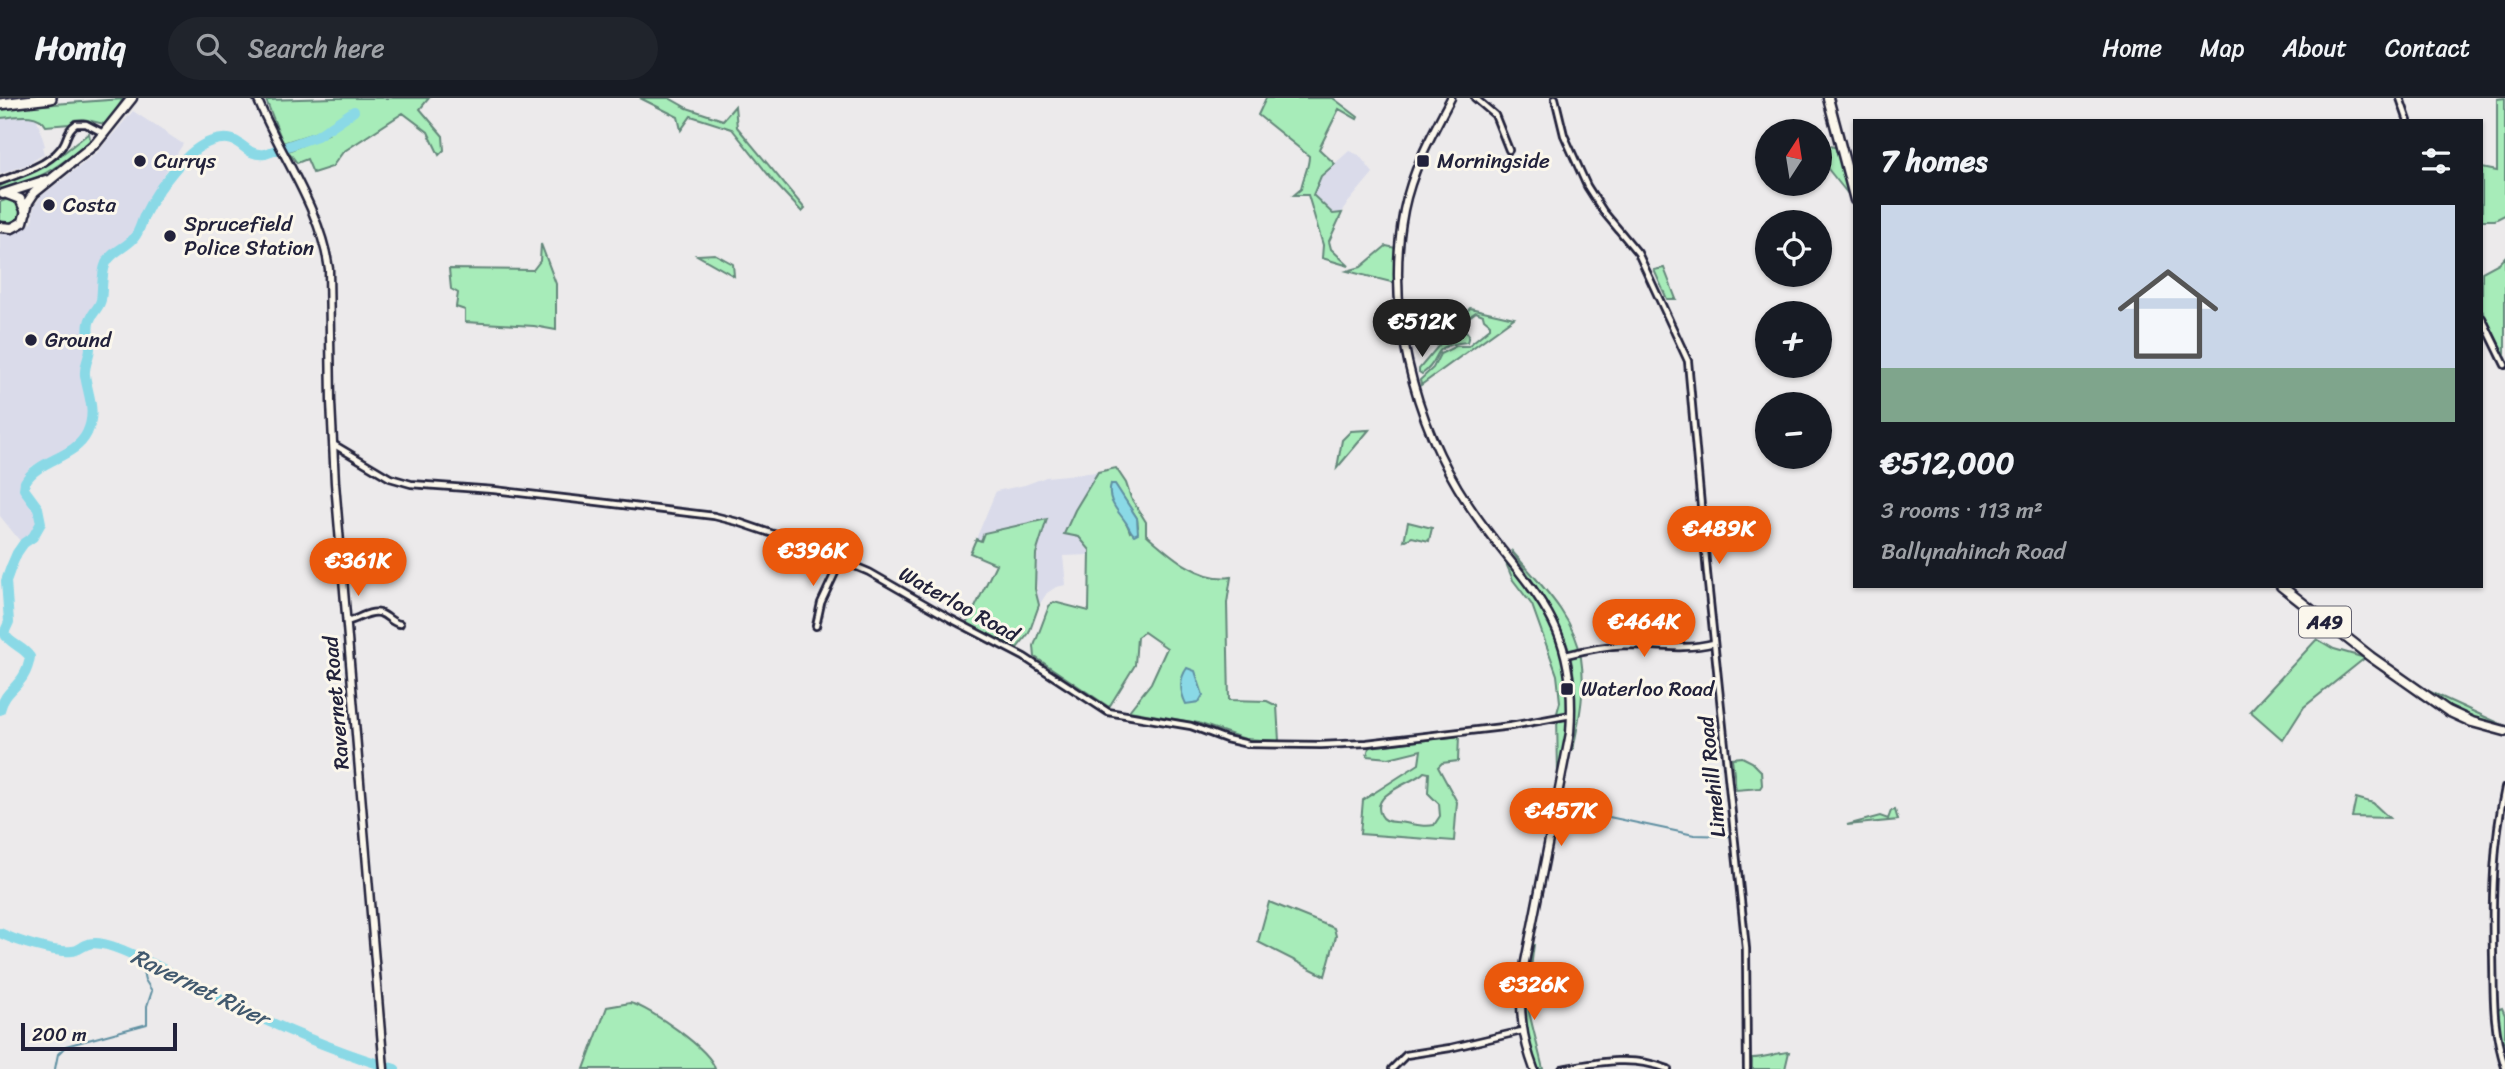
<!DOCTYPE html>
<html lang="en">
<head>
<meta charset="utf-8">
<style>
  :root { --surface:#171b24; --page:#20242c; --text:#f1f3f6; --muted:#9ea1a6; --line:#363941; --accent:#ea580c }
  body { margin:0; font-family:Sriracha,sans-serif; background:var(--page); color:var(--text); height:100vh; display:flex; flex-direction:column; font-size:26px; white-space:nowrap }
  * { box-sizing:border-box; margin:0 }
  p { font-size:23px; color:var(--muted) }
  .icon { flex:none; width:38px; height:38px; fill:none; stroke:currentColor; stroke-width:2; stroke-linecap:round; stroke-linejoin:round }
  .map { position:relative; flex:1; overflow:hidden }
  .sheet { position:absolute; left:1853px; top:21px; width:630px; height:469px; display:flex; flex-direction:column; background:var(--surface); border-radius:0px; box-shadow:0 2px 5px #0004 }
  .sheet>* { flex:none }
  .needle { width:46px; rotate:12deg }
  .controls { position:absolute; left:1755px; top:21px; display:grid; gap:14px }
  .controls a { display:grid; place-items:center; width:77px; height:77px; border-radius:50%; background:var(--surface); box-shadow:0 2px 5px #0004; font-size:35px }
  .scale { position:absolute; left:21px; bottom:18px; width:156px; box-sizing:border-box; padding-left:7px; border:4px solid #22223b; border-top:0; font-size:19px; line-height:24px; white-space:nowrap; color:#22223b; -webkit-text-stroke:5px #fbf7ec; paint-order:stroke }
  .price { position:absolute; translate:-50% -60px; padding:0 16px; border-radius:24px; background:var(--accent); color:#fff; font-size:23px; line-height:46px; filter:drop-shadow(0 2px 4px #0008) }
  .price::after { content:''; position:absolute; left:50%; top:42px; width:21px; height:16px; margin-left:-10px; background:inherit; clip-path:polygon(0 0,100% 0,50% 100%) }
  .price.active { background:#222; color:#fff }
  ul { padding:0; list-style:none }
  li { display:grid; align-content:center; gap:14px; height:371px; padding:0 28px }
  li span { display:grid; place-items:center; height:217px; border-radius:0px; color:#555 }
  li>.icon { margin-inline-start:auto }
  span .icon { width:126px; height:126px; fill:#fffc; stroke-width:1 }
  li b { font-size:30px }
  h2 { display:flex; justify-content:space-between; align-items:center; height:84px; padding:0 28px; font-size:30px }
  header { display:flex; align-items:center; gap:42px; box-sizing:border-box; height:98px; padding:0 35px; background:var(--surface); border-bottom:2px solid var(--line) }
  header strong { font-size:33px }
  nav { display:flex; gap:38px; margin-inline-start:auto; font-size:24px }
  .search { width:490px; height:63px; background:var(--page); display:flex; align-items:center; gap:18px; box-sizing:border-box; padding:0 24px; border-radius:38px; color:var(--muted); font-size:26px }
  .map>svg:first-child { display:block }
  .built { fill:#dadbea }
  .green { fill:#a7ecb9; stroke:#64877a; stroke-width:2; fill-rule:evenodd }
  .water { fill:#8ad9e6; stroke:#6090a2; stroke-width:2 }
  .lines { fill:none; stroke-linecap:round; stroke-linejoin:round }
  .stream { stroke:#6090a2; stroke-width:2 }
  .river { stroke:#8ad9e6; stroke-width:10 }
  .minor-casing { stroke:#22223b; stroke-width:10 }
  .tertiary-casing { stroke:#22223b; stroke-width:11 }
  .primary-casing { stroke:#22223b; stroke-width:13 }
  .trunk-casing { stroke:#22223b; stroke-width:13 }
  .motorway-casing { stroke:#22223b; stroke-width:14 }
  .minor { stroke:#fbf7ec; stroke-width:4.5 }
  .tertiary { stroke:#fbf7ec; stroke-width:6 }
  .primary { stroke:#fbf7ec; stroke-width:8 }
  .trunk { stroke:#fbf7ec; stroke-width:8 }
  .motorway { stroke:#fbf7ec; stroke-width:9 }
  .poi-dot { fill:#22223b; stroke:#fbf7ec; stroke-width:2.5 }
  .labels { text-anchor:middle; stroke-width:6; stroke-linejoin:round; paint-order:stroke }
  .shield { fill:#fbf7ec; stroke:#636270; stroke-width:2 }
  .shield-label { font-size:19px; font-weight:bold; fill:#22223b }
  .poi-label { font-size:21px; fill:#22223b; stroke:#fbf7ec; text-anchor:start }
  .street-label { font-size:21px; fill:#22223b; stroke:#fbf7ec }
  .water-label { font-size:23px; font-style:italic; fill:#41596e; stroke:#fbf7ec }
</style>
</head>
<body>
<header>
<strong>Homiq</strong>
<div class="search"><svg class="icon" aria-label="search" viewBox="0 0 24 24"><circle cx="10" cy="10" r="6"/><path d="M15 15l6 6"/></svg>Search here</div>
<nav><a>Home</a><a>Map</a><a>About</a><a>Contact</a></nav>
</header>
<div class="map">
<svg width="2505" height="971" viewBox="0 0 2505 971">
  <rect width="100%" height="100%" fill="#eceaeb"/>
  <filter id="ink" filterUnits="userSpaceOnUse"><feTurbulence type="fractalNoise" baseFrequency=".0143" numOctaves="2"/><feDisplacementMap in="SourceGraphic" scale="14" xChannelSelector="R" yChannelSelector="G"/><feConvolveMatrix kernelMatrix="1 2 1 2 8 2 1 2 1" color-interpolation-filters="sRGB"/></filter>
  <g filter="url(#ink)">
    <!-- built -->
    <path class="built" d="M133 13 183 46 144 109 135 134 104 164 95 206 87 217 84 230 88 247 82 282 88 297 89 307 86 329 81 340 70 348 31 369 21 382 20 389 36 414 37 424 33 434 20 443 0 418V132H16L32 125 34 108 41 98 97 55Z
      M36 18 45 48 42 49 44 56 26 67 0 76V20Z
      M1349 53 1359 57 1373 75 1347 106 1342 115 1334 116 1313 97 1321 78Z
      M1098 374 1075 412 1064 436 1079 439 1090 452V457L1063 458 1066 487 1056 489 1047 495 1039 507 1035 473 1040 437 981 443 976 441 996 393 1025 387 1046 379Z"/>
    <!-- green -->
    <path class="green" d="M334 0H429L420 11 443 38 444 52 439 57 428 34 403 15 343 54 332 69 313 75 307 61 297 65 288 53 328 36 323 32 283 45 266 2Z
      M640 0H669L687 10 723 22 735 8 737 29 805 111 802 114 774 84 732 31 691 18 681 32 678 19Z
      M1266 0H1333L1358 19 1357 21 1339 11 1319 51 1335 66 1321 78 1313 97 1333 116 1342 115 1329 143 1331 151 1349 168 1322 160 1323 147 1308 97H1294L1301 91C1303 79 1309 70 1309 58L1258 17Z
      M2505 0V117L2495 122H2482V70L2497 73V1Z
      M123 1 109 23 104 26 83 21 74 22 70 26 46 28C37 13 15 19 0 20V10Z
      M89 35 90 42 86 47C56 70 38 83 0 92V88L56 61Z
      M1820 42 1823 46 1838 50 1848 96 1820 61Z
      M8 101 19 106 21 114 18 122 7 126 0 123V104Z
      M541 146 556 186V232L534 228 465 224V212L456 209 458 195 451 191 449 171 533 172 540 163Z
      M1386 148 1396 150 1395 185 1347 173 1361 169Z
      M715 156 733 166 734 178 697 157Z
      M2505 159V259L2482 212V174L2499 165Z
      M1664 170 1676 201H1667L1654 172Z
      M1470 210 1514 220 1421 287 1420 282 1433 270 1440 256 1456 248H1468L1490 230V226L1484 221 1483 217 1476 214 1465 222 1462 228 1469 237 1467 244C1426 248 1445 260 1422 276L1419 274V271Z
      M1369 332 1337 370 1342 342 1351 333Z
      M1116 370 1126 385 1131 400 1146 424V436C1169 456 1199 484 1231 479L1227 505 1229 602 1267 603 1277 608 1279 643 1245 641 1198 625 1129 613 1151 585 1167 550 1144 534 1137 539 1135 567 1109 609 1035 559 1034 548 1049 508 1054 504 1089 513 1090 452 1079 439 1064 436 1075 412 1098 374ZM1111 386 1115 387 1137 420 1138 429 1130 434C1124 413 1109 411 1111 386Z
      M1047 421 1036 456 1035 491 1039 507 1029 535 1017 550 967 526 996 466 970 455 976 441 981 443 984 435Z
      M1408 424 1432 430 1429 443 1412 439 1404 443Z
      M1511 452C1537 483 1575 518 1581 560 1586 591 1579 622 1573 652 1575 618 1578 582 1568 550 1557 514 1532 483 1511 452Z
      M1503 458C1539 499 1568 547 1569 603 1569 629 1563 654 1558 679L1557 615 1560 604 1557 577 1532 507 1513 482Z
      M2317 541 2334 551 2365 560 2304 609 2283 642 2250 613Z
      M2422 590 2505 628V630C2474 621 2448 610 2422 590Z
      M1459 638 1458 663 1442 665 1438 669 1457 704 1454 743 1360 736 1363 702 1419 666 1421 652 1389 660 1367 658 1369 649ZM1424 674 1429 675 1428 695 1439 706 1440 718 1434 727C1421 730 1408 724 1395 724 1389 724 1384 723 1381 717 1369 695 1414 685 1424 674Z
      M1742 659 1752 664 1761 673 1762 687 1760 690 1736 692 1732 660Z
      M2356 700 2373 705 2389 720 2352 719Z
      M1895 712 1898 722 1847 727 1880 718 1888 721 1891 713Z
      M1269 804 1334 830 1336 838 1325 878 1258 844Z
      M1534 846 1528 895 1529 914 1543 971H1538C1519 923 1525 894 1534 846Z
      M630 905C649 909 711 952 715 971H584L607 909Z
      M2502 910 2505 917V943L2503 944 2499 940 2497 912Z
      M1789 954 1785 971H1752V960C1765 960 1776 955 1789 954Z"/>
    <!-- water -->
    <path class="water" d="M1111 386H1115L1137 420 1138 435 1134 437C1129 432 1129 428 1125 423 1117 412 1106 401 1111 386Z
      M1187 570 1195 573 1203 597 1199 604 1186 606C1180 594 1179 581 1187 570Z"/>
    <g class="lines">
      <!-- stream -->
      <path class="stream" d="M1562 709 1694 737 1731 738
        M55 971 58 956 66 948 147 926V908L152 893 145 882 140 861"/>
      <!-- river -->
      <path class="river" d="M0 612C6 588 25 590 30 559 23 548 9 546 4 535L9 524 6 483 11 469 17 455 24 445 33 439 41 425 38 410 24 391 25 384C39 361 75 360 87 335 97 313 88 298 85 277 84 268 89 260 90 251 90 242 87 234 89 225 91 215 99 211 101 202 103 190 101 176 106 165 112 153 126 150 134 140 140 133 141 124 145 116 156 93 187 50 212 43 243 33 241 59 265 56L317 38 354 13
        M0 835C17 843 53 855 72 853 78 853 81 849 86 847 96 842 112 848 122 852 161 868 198 890 237 909 288 933 340 955 395 971"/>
      <!-- minor casing -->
      <g class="minor-casing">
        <path id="minor" d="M1475 0 1495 17 1509 52
          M1555 0 1564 37 1587 88 1603 113 1638 155 1688 263 1707 475 1746 851 1747 971
          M2400 0 2408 23
          M0 83C20 76 48 67 61 50 68 42 66 32 76 26H86L105 36
          M2482 220 2505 267
          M333 346 390 380 411 386 494 392 598 404 714 418 738 424 800 445 869 474 951 521 1024 559 1108 614 1191 628 1226 641 1248 646 1321 647 1367 645 1511 628 1571 617
          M346 524C357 522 369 512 380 515 388 518 392 525 400 526
          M816 528 821 505 841 462
          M1566 557C1585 552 1606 548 1626 547 1657 547 1683 553 1714 545
          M2505 690C2493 745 2492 800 2493 857 2494 899 2492 928 2505 969
          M1392 971 1406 957 1450 950 1522 933
          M1562 971C1599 964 1632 957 1668 971"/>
      </g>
      <!-- tertiary casing -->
      <g class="tertiary-casing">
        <path id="tertiary" d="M257 0C280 57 320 109 329 171L331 304 335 385 384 971
          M1451 0C1432 36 1412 72 1404 112 1385 210 1413 323 1468 406 1526 493 1579 516 1570 635L1522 879C1519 912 1522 939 1534 971"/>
      </g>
      <!-- primary casing -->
      <g class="primary-casing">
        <path id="primary" d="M1828 0 1855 102
          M2281 488 2371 559 2448 613 2472 624 2505 633"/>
      </g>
      <!-- trunk casing -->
      <g class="trunk-casing">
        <path id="trunk" d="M3 96 46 82
          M7 96 20 101 26 114
          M0 129 12 130 23 124 28 104 34 95 96 45 132 0"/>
      </g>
      <!-- motorway casing -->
      <g class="motorway-casing">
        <path id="motorway" d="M0 6 51 0"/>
      </g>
      <!-- minor -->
      <use href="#minor" class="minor"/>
      <!-- tertiary -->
      <use href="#tertiary" class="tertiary"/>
      <!-- primary -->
      <use href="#primary" class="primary"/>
      <!-- trunk -->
      <use href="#trunk" class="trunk"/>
      <!-- motorway -->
      <use href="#motorway" class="motorway"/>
    </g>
  </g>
  <!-- markers -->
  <g class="poi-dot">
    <circle cx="140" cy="63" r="7"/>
    <rect x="1416" y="56" width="14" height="14" rx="3.5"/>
    <circle cx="49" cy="107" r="7"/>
    <circle cx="170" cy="138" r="7"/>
    <circle cx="31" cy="242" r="7"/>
    <rect x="1560" y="584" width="14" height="14" rx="3.5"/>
  </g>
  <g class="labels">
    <!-- shield labels -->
    <rect class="shield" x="2299" y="508.5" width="52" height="31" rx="5"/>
    <g class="shield-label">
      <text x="2325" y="531">A49</text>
    </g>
    <!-- poi labels -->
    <g class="poi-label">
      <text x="154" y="70">Currys</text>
      <text x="1437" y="70">Morningside</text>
      <text x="63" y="114">Costa</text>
      <text x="184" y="133">Sprucefield<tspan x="184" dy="24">Police Station</tspan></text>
      <text x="45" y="249">Ground</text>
      <text x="1581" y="598">Waterloo Road</text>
    </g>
    <!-- street labels -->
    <g class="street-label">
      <text transform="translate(959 506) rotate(29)" y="7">Waterloo Road</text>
      <text transform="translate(336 605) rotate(-95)" y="7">Ravernet Road</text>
      <text transform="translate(1712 679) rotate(-96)" y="7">Limehill Road</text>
    </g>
    <!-- water labels -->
    <g class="water-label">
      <text transform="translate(200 889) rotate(26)" y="8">Ravernet River</text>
    </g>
  </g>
</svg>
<div class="controls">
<a><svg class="needle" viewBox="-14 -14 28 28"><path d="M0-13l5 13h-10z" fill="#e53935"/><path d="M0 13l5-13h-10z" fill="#9ea1a6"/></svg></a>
<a><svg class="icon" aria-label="locate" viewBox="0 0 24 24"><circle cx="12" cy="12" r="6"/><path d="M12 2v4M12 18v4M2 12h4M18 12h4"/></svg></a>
<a>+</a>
<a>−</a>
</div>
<div class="scale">200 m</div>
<b class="price active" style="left:1422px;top:261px">€512K</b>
<b class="price" style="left:1719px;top:468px">€489K</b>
<b class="price" style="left:813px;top:490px">€396K</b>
<b class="price" style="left:358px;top:500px">€361K</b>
<b class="price" style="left:1644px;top:561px">€464K</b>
<b class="price" style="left:1561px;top:750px">€457K</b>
<b class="price" style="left:1534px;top:924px">€326K</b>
<section class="sheet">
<h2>7 homes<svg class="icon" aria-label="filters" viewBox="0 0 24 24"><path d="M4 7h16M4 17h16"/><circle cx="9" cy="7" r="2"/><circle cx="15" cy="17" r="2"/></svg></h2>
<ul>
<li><span style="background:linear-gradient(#c9d6e8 75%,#7fa58c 0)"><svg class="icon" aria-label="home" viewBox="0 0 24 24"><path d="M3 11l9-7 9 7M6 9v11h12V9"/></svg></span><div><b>€512,000</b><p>3 rooms · 113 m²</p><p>Ballynahinch Road</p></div></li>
</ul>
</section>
</div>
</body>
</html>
